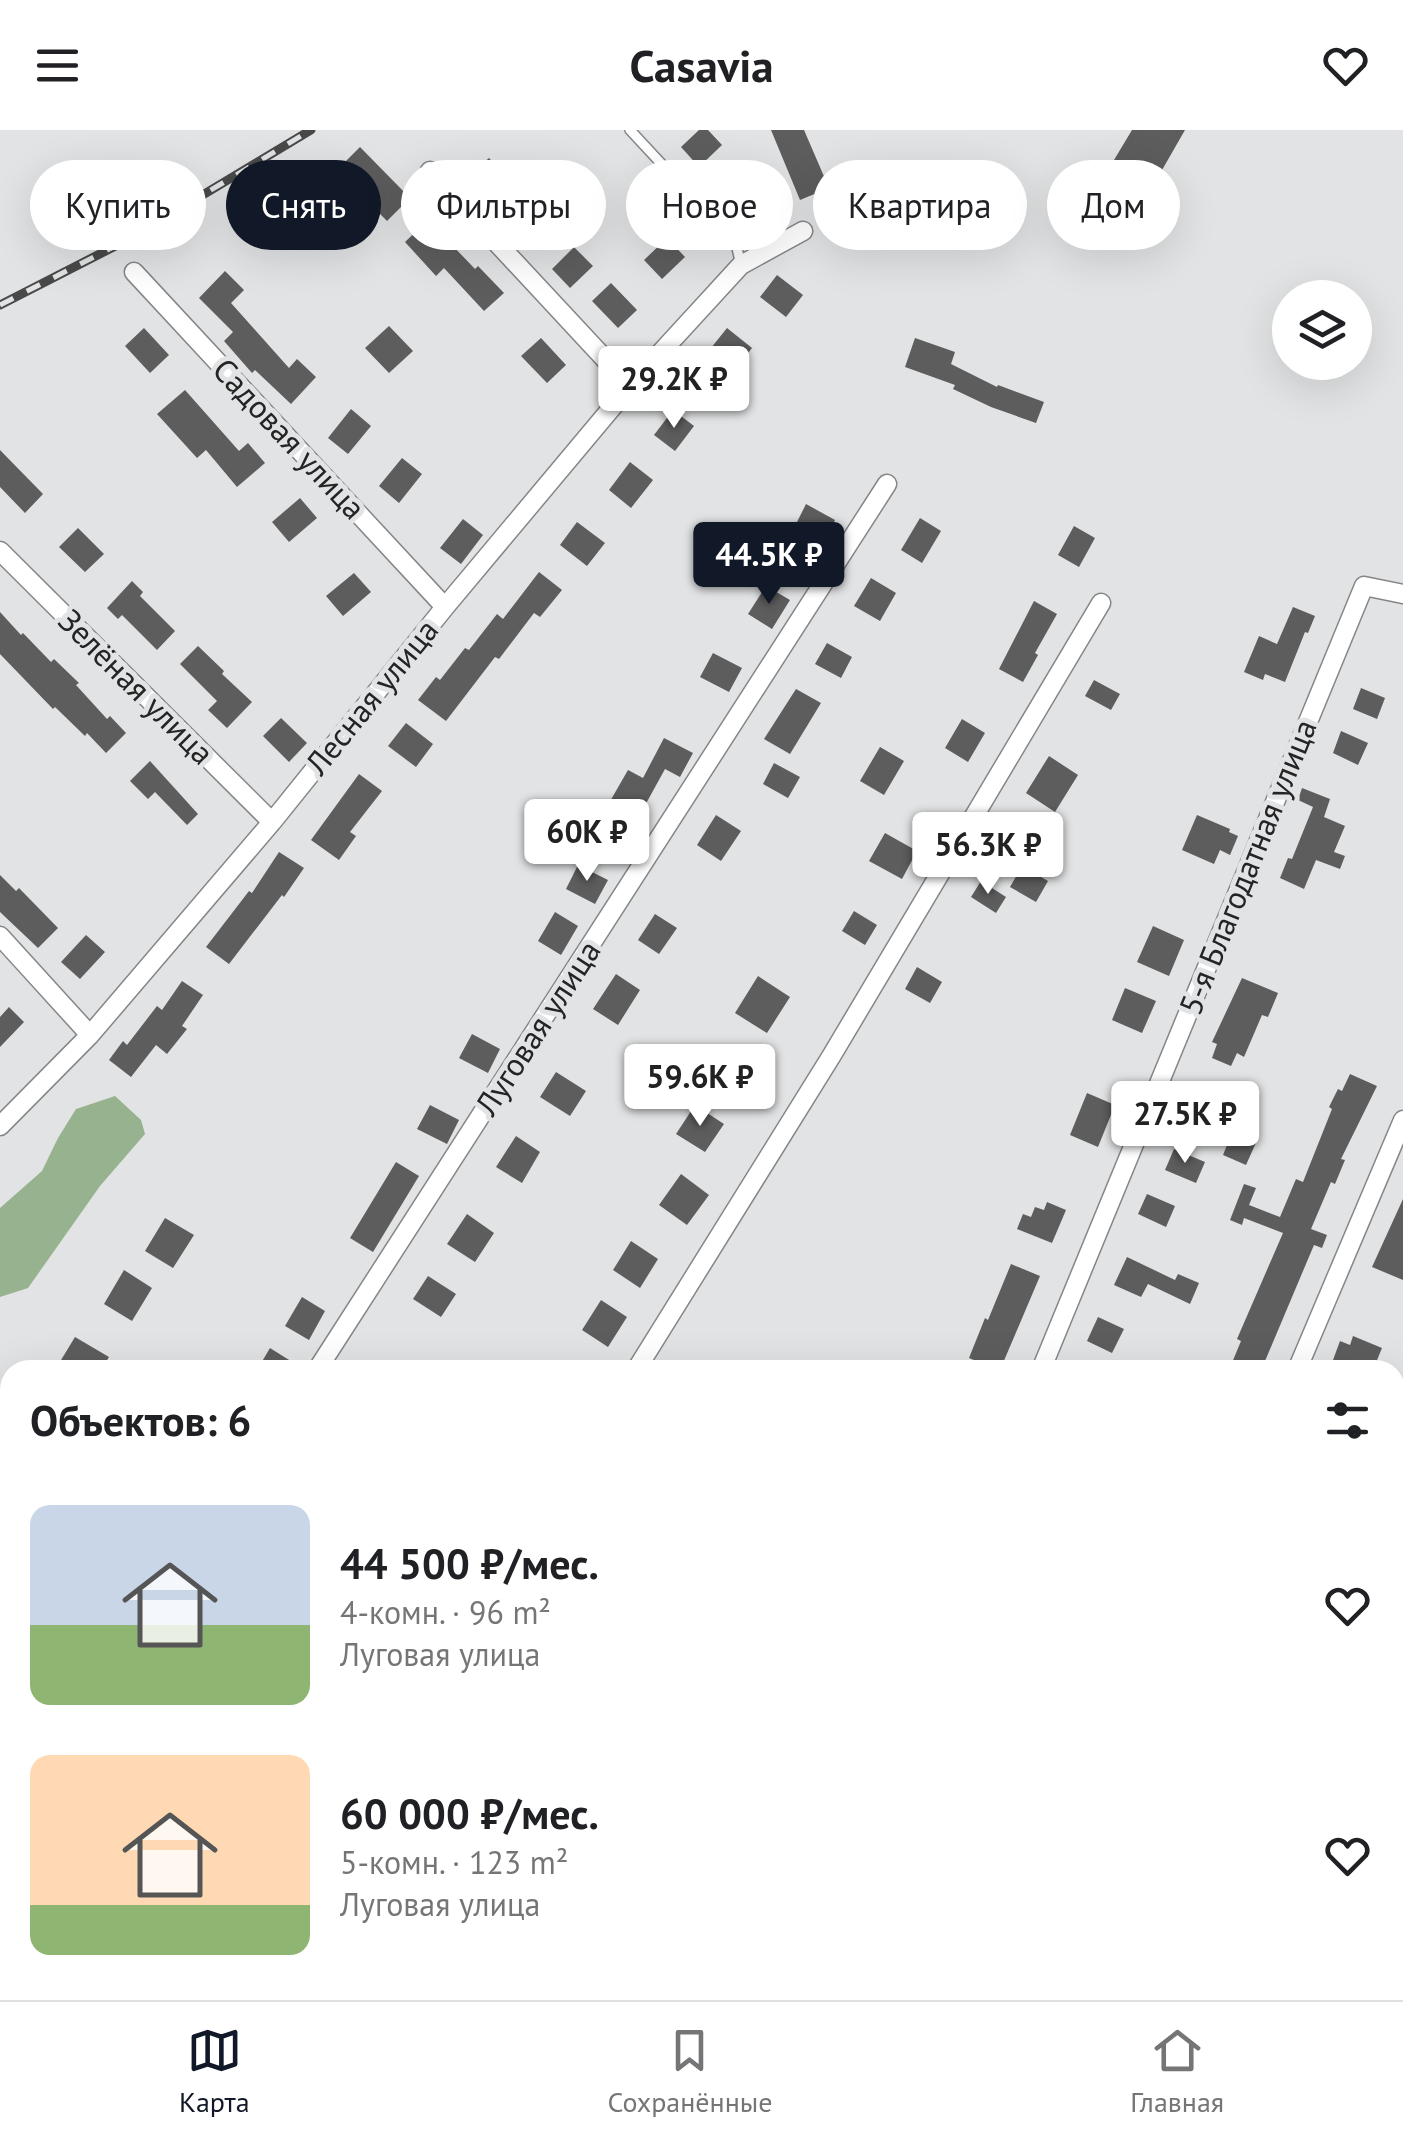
<!DOCTYPE html>
<html lang="ru">
<head>
<meta charset="utf-8">
<style>
  :root { --surface:#fff; --page:#f6f6f6; --text:#202124; --muted:#757577; --line:#e0e0e0; --accent:#111827 }
  body { margin:0; font-family:"PT Sans",sans-serif; background:var(--page); color:var(--text); height:100vh; display:flex; flex-direction:column; font-size:38px; white-space:nowrap }
  * { box-sizing:border-box; margin:0 }
  p { font-size:32px; color:var(--muted) }
  .icon { flex:none; width:55px; height:55px; fill:none; stroke:currentColor; stroke-width:2; stroke-linecap:round; stroke-linejoin:round }
  .map { position:relative; flex:1; overflow:hidden }
  .drawer { position:absolute; left:0px; top:1230px; width:1405px; height:640px; display:flex; flex-direction:column; background:var(--surface); border-radius:30px 30px 0 0; box-shadow:0 10px 40px #0002 }
  .drawer>* { flex:none }
  .banner { position:absolute; left:30px; top:30px; width:1345px; height:90px; display:flex; gap:20px }
  .buttons { position:absolute; left:1272px; top:150px; display:grid; gap:20px }
  .buttons a { display:grid; place-items:center; width:100px; height:100px; border-radius:50%; background:var(--surface); box-shadow:0 10px 40px #0002; font-size:50px }
  .price { position:absolute; translate:-50% -85px; padding:0 22px; border-radius:10px; background:#fff; color:#222; font-size:32px; line-height:65px; filter:drop-shadow(0 2px 5px #0008) }
  .price::after { content:''; position:absolute; left:50%; top:60px; width:30px; height:22px; margin-left:-15px; background:inherit; clip-path:polygon(0 0,100% 0,50% 100%) }
  .price.selected { background:var(--accent); color:#fff }
  ul { padding:0; list-style:none }
  li { display:flex; align-items:center; gap:30px; height:250px; padding:0 30px }
  li span { display:grid; place-items:center; flex:none; width:280px; height:200px; border-radius:20px; color:#555 }
  li>.icon { margin-inline-start:auto }
  span .icon { width:120px; height:120px; fill:#fffc; stroke-width:1 }
  li b { font-size:42px }
  h2 { display:flex; justify-content:space-between; align-items:center; height:120px; padding:0 30px; font-size:42px }
  .chip { padding:0 35px; border-radius:45px; background:var(--surface); box-shadow:0 10px 40px #0002; font-size:35px; line-height:90px }
  .chip.selected { background:var(--accent); color:#fff }
  header { display:flex; justify-content:space-between; align-items:center; height:130px; padding:0 30px; background:var(--surface); font-size:45px; font-weight:800 }
  .tabs { display:flex; justify-content:space-around; align-items:center; height:140px; border-top:2px solid var(--line); background:var(--surface); font-size:28px; color:var(--muted) }
  .tabs a { display:grid; justify-items:center; gap:5px }
  .tabs .selected { color:var(--accent) }
  .map>svg:first-child { display:block }
  .forest { fill:#97b28f }
  .building { fill:#5e5d5d }
  .lines { fill:none; stroke-linecap:round; stroke-linejoin:round }
  .lane-casing { stroke:#858687; stroke-width:12 }
  .street-casing { stroke:#858687; stroke-width:21 }
  .lane { stroke:#fff; stroke-width:9 }
  .street { stroke:#fff; stroke-width:18 }
  .rail-casing { stroke:#49494a; stroke-width:9 }
  .rail { stroke:#e2e3e4; stroke-width:5; stroke-dasharray:15; stroke-linecap:butt }
  .labels { text-anchor:middle; stroke-width:10; stroke-linejoin:round; paint-order:stroke }
  .street-label { font-size:32px; fill:#242425; stroke:#e2e3e4 }
</style>
</head>
<body>
<header><svg class="icon" aria-label="menu" viewBox="0 0 24 24"><path d="M4 6h16M4 12h16M4 18h16"/></svg>Casavia<svg class="icon" aria-label="heart" viewBox="0 0 24 24"><path d="M12 20l-8-8c-3-5 5-10 8-4 3-6 11-1 8 4z"/></svg></header>
<div class="map">
<svg width="1403" height="1870" viewBox="0 0 1403 1870">
  <rect width="100%" height="100%" fill="#e2e3e4"/>
  <!-- forest -->
  <path class="forest" d="M115 966 141 990 145 1004 100 1056 28 1158 0 1167V1078L42 1041 58 1008 76 979Z"/>
  <!-- building -->
  <path class="building" d="M699 0H708L722 15 699 37 681 17Z
    M771 0H804L829 58 800 70Z
    M1132 0H1185L1154 54 1114 30Z
    M360 17 410 68 387 91 337 40Z
    M489 28 532 76 510 98 466 49Z
    M428 90 475 139 478 136 504 163 484 181 444 138 436 146 405 112Z
    M667 108 685 127 662 149 644 130Z
    M574 117 593 136 570 158 552 139Z
    M225 141 244 160 231 173 289 238 297 229 316 247 291 274 255 240 252 243 224 211 233 202 199 168Z
    M777 145 803 165 786 187 760 167Z
    M611 153 637 180 618 198 592 171Z
    M389 196 413 221 389 243 365 218Z
    M144 198 169 225 150 243 125 216Z
    M727 198 752 218 729 248 703 228Z
    M541 208 566 235 547 253 521 226Z
    M915 208 955 222 951 234 997 257 998 255 1044 272 1036 293 991 277 953 259 955 255 905 237Z
    M185 260 239 321 248 313 265 333 237 357 206 320 197 328 157 284Z
    M351 279 371 296 348 324 328 308Z
    M673 280 694 296 675 321 654 305Z
    M0 320 43 364 25 383 0 357Z
    M402 328 422 344 399 373 379 356Z
    M630 332 653 350 631 378 609 360Z
    M300 368 317 388 289 412 272 392Z
    M806 374 835 390 823 414 794 398Z
    M920 388 941 401 922 433 901 420Z
    M463 389 483 405 461 434 440 418Z
    M577 392 605 413 587 436 560 415Z
    M1074 396 1095 408 1079 437 1058 425Z
    M78 398 104 424 85 442 59 417Z
    M539 442 562 460 540 487 534 483 499 529 495 527 446 591 418 570 436 547 440 550 465 518 469 520 497 484 503 489Z
    M354 443 371 462 343 486 326 466Z
    M871 448 896 463 880 491 854 476Z
    M132 451 143 462 140 466 175 501 157 520 122 485 118 489 107 478Z
    M766 456 790 470 772 499 748 484Z
    M1034 471 1057 484 1035 523 1038 525 1023 552 999 539Z
    M1293 477 1315 486 1308 503 1305 502 1285 552 1265 544 1263 550 1244 542 1259 506 1277 514Z
    M0 482 21 505 23 503 51 532 54 529 79 553 76 555 107 589 110 586 126 603 106 623 87 603 85 606 55 577 53 579 0 524Z
    M827 513 852 527 841 548 815 534Z
    M198 516 224 541 222 544 252 572 227 598 208 580 217 571 180 534Z
    M713 523 742 538 729 562 700 547Z
    M1094 550 1120 564 1111 580 1085 566Z
    M1361 558 1385 568 1377 589 1353 579Z
    M796 559 821 573 790 624 764 609Z
    M281 588 307 613 289 632 263 606Z
    M962 589 985 603 968 632 945 618Z
    M406 593 433 614 416 637 388 616Z
    M1341 601 1368 613 1358 635 1333 623Z
    M664 608 693 623 680 647 665 639 626 710 597 694 628 640 643 648Z
    M880 617 904 631 884 665 860 651Z
    M1049 626 1078 645 1055 682 1026 663Z
    M150 631 198 684 187 695 155 662 148 669 130 651Z
    M774 633 800 647 788 668 763 654Z
    M359 644 382 661 350 702 356 706 339 730 311 710Z
    M1302 658 1330 669 1324 687 1345 696 1334 722 1345 726 1340 739 1316 730 1304 759 1280 748 1288 728 1292 729 1313 677 1298 670Z
    M716 685 741 701 721 731 697 715Z
    M1197 685 1230 699 1229 702 1238 706 1230 725 1220 720 1214 734 1182 720Z
    M1018 689 1042 703 1023 734 1000 720Z
    M885 703 917 721 902 749 869 731Z
    M279 722 304 738 284 767 282 765 229 834 206 817 249 761 252 763Z
    M578 735 608 750 595 774 566 759Z
    M1022 736 1048 751 1036 772 1010 757Z
    M0 745 16 761 19 758 58 798 38 818 0 782Z
    M981 751 1006 767 996 783 971 767Z
    M854 781 877 795 865 815 842 801Z
    M555 782 578 796 561 825 538 811Z
    M655 784 677 798 659 824 638 810Z
    M1153 796 1184 810 1169 846 1137 832Z
    M86 805 105 822 80 849 61 832Z
    M917 837 942 852 930 873 905 859Z
    M616 844 640 860 618 895 593 879Z
    M758 846 790 867 767 903 735 883Z
    M1242 848 1278 863 1268 887 1262 885 1244 927 1237 923 1231 936 1212 928 1217 914 1212 912Z
    M182 851 203 865 182 896 187 899 167 924 156 915 131 947 109 930 123 911 127 915 157 876 162 880Z
    M1125 858 1156 871 1142 903 1112 890Z
    M9 877 24 892 0 917V887Z
    M472 904 500 919 488 943 459 928Z
    M732 919 755 933 744 950 722 936Z
    M556 942 586 961 570 986 540 967Z
    M1350 944 1377 956 1341 1029 1345 1030 1335 1054 1331 1052 1311 1099 1327 1105 1322 1118 1314 1115 1265 1231 1285 1240H1229L1241 1211 1237 1209 1283 1103 1244 1088 1242 1095 1230 1090 1244 1054 1256 1058 1249 1075 1280 1087 1296 1049 1303 1052 1332 979 1329 977 1338 959 1342 961Z
    M1087 963 1115 975 1098 1017 1070 1005Z
    M1194 968 1220 979 1212 998 1186 987Z
    M430 975 459 990 447 1014 417 999Z
    M695 975 724 994 705 1022 676 1004Z
    M1235 995 1259 1006 1246 1035 1223 1025Z
    M516 1006 540 1022 522 1053 496 1037Z
    M1174 1019 1205 1032 1196 1053 1165 1040Z
    M396 1032 419 1046 373 1122 350 1108Z
    M681 1044 709 1065 687 1095 659 1075Z
    M1147 1064 1175 1076 1166 1097 1138 1084Z
    M1403 1069V1150L1372 1137Z
    M1047 1072 1066 1080 1052 1113 1017 1099 1023 1084 1031 1087 1035 1077 1044 1080Z
    M467 1084 494 1103 475 1132 447 1114Z
    M165 1088 194 1105 173 1138 145 1121Z
    M631 1111 658 1129 640 1158 613 1140Z
    M1127 1127 1175 1150 1178 1144 1199 1153 1190 1174 1148 1154 1141 1167 1114 1155Z
    M1011 1134 1040 1146 1000 1240H998L969 1228 985 1188 988 1190Z
    M124 1140 152 1158 132 1191 104 1174Z
    M428 1146 456 1164 441 1187 413 1169Z
    M302 1167 325 1181 309 1210 285 1196Z
    M601 1170 627 1187 608 1217 582 1200Z
    M1098 1187 1124 1199 1112 1223 1087 1211Z
    M1353 1206 1382 1218 1373 1240H1339L1341 1234 1333 1230 1340 1211 1350 1215Z
    M75 1207 109 1227 101 1240H66L58 1235Z
    M270 1218 305 1240H257Z"/>
  <g class="lines">
    <!-- lane casing -->
    <g class="lane-casing">
      <path id="lane" d="M630 0 736 114 741 135
        M1064 1870 1068 1860"/>
    </g>
    <!-- street casing -->
    <g class="street-casing">
      <path id="street" d="M430 41 630 256
        M134 142 445 477
        M0 421 272 692
        M0 806 90 905
        M0 996 90 905 272 692 445 477 630 256 741 135 803 101
        M317 1240 887 354
        M636 1240 832 925 1101 473
        M1041 1240 1364 456 1403 464
        M1297 1240 1403 990
        M1395 1612 1403 1593
        M1395 1715 1403 1718
        M0 1718 10 1703
        M233 1870 240 1860
        M601 1870 606 1860
        M931 1870 935 1860
        M1236 1870 1240 1860"/>
    </g>
    <!-- lane -->
    <use href="#lane" class="lane"/>
    <!-- street -->
    <use href="#street" class="street"/>
    <!-- rail casing -->
    <g class="rail-casing">
      <path id="rail" d="M0 175 131 108 311 0"/>
    </g>
    <!-- rail -->
    <use href="#rail" class="rail"/>
  </g>
  <g class="labels">
    <!-- street labels -->
    <g class="street-label">
      <text transform="translate(289 309) rotate(47)" y="11">Садовая улица</text>
      <text transform="translate(136 557) rotate(45)" y="11">Зелёная улица</text>
      <text transform="translate(372 567) rotate(-51)" y="11">Лесная улица</text>
      <text transform="translate(1248 737) rotate(-68)" y="11">5-я Благодатная улица</text>
      <text transform="translate(538 898) rotate(-57)" y="11">Луговая улица</text>
    </g>
  </g>
</svg>
<div class="buttons">
<a><svg class="icon" aria-label="layers" viewBox="0 0 24 24"><path d="M12 4l9 5-9 5-9-5zM3 14l9 5 9-5"/></svg></a>
</div>
<b class="price" style="left:674px;top:301px">29.2K ₽</b>
<b class="price selected" style="left:769px;top:477px">44.5K ₽</b>
<b class="price" style="left:587px;top:754px">60K ₽</b>
<b class="price" style="left:988px;top:767px">56.3K ₽</b>
<b class="price" style="left:700px;top:999px">59.6K ₽</b>
<b class="price" style="left:1185px;top:1036px">27.5K ₽</b>
<div class="banner">
<a class="chip">Купить</a>
<a class="chip selected">Снять</a>
<a class="chip">Фильтры</a>
<a class="chip">Новое</a>
<a class="chip">Квартира</a>
<a class="chip">Дом</a>
</div>
<section class="drawer">
<h2>Объектов: 6<svg class="icon" aria-label="filters" viewBox="0 0 24 24"><path d="M4 7h16M4 17h16"/><circle cx="9" cy="7" r="2"/><circle cx="15" cy="17" r="2"/></svg></h2>
<ul>
<li><span style="background:linear-gradient(#c9d6e8 60%,#8fb573 0)"><svg class="icon" aria-label="home" viewBox="0 0 24 24"><path d="M3 11l9-7 9 7M6 9v11h12V9"/></svg></span><div><b>44 500 ₽/мес.</b><p>4-комн. · 96 m²</p><p>Луговая улица</p></div><svg class="icon" aria-label="heart" viewBox="0 0 24 24"><path d="M12 20l-8-8c-3-5 5-10 8-4 3-6 11-1 8 4z"/></svg></li>
<li><span style="background:linear-gradient(#ffd9b3 75%,#8fb573 0)"><svg class="icon" aria-label="home" viewBox="0 0 24 24"><path d="M3 11l9-7 9 7M6 9v11h12V9"/></svg></span><div><b>60 000 ₽/мес.</b><p>5-комн. · 123 m²</p><p>Луговая улица</p></div><svg class="icon" aria-label="heart" viewBox="0 0 24 24"><path d="M12 20l-8-8c-3-5 5-10 8-4 3-6 11-1 8 4z"/></svg></li>
</ul>
</section>
</div>
<nav class="tabs">
<a class="selected"><svg class="icon" aria-label="map" viewBox="0 0 24 24"><path d="M3 6l6-2 6 2 6-2v14l-6 2-6-2-6 2zM9 4v14M15 6v14"/></svg>Карта</a>
<a><svg class="icon" aria-label="saved" viewBox="0 0 24 24"><path d="M7 4h10v16l-5-4-5 4z"/></svg>Сохранённые</a>
<a><svg class="icon" aria-label="home" viewBox="0 0 24 24"><path d="M3 11l9-7 9 7M6 9v11h12V9"/></svg>Главная</a>
</nav>
</body>
</html>
